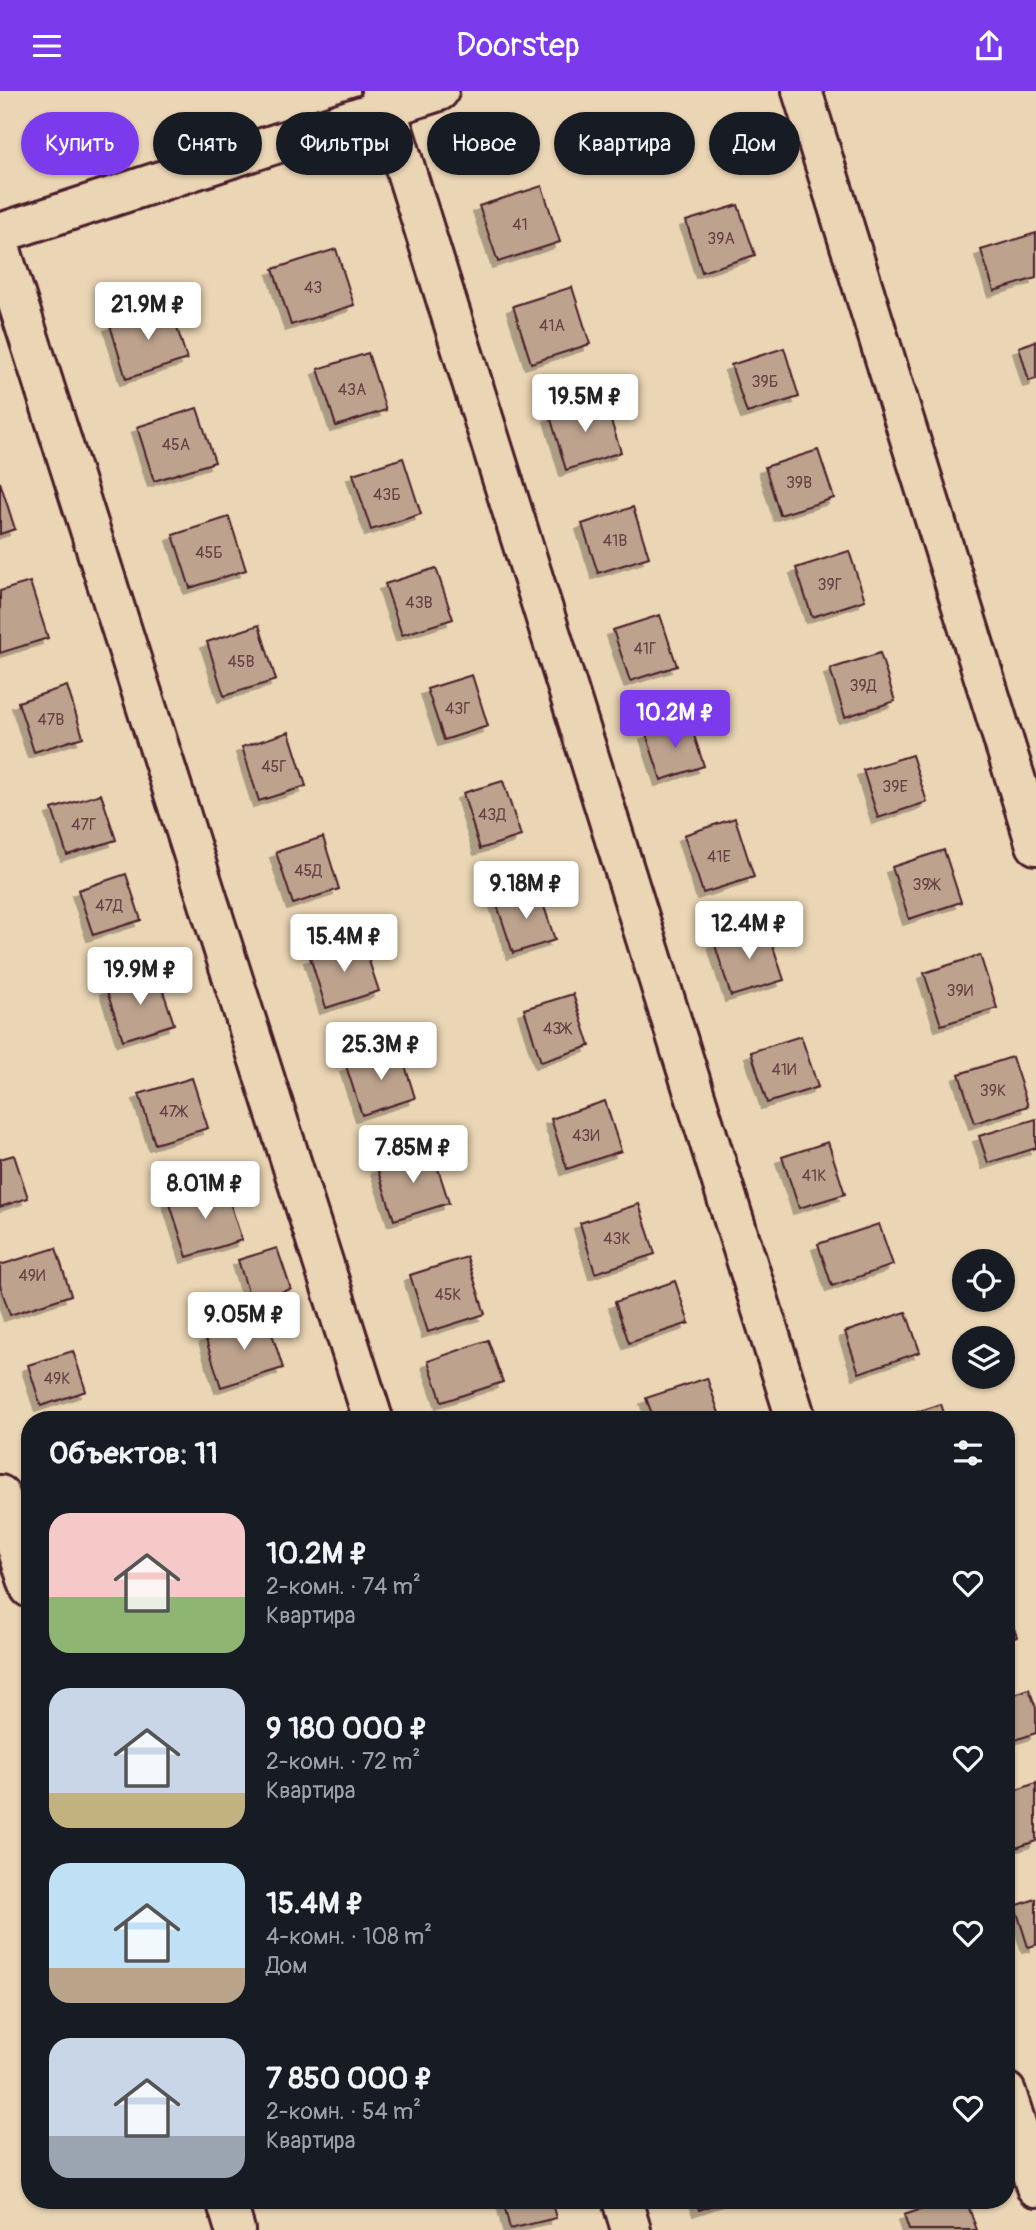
<!DOCTYPE html>
<html lang="ru">
<head>
<meta charset="utf-8">
<style>
  :root { --surface:#171b24; --page:#242831; --text:#f1f3f6; --muted:#9ea1a6; --accent:#7c3aed }
  body { margin:0; font-family:Pangolin,sans-serif; background:var(--page); color:var(--text); height:100vh; display:flex; flex-direction:column; font-size:26px; white-space:nowrap }
  * { box-sizing:border-box; margin:0 }
  p { font-size:23px; color:var(--muted) }
  .icon { flex:none; width:38px; height:38px; fill:none; stroke:currentColor; stroke-width:2; stroke-linecap:round; stroke-linejoin:round }
  .map { position:relative; flex:1; overflow:hidden }
  .drawer { position:absolute; left:21px; top:1320px; width:994px; height:798px; display:flex; flex-direction:column; background:var(--surface); border-radius:28px; box-shadow:0 2px 5px #0004 }
  .drawer>* { flex:none }
  .banner { position:absolute; left:21px; top:21px; width:994px; height:63px; display:flex; gap:14px }
  .fabs { position:absolute; left:952px; top:1158px; display:grid; gap:14px }
  .fabs a { display:grid; place-items:center; width:63px; height:63px; border-radius:50%; background:var(--surface); box-shadow:0 2px 5px #0004; font-size:35px }
  .price { position:absolute; translate:-50% -60px; padding:0 16px; border-radius:7px; background:#fff; color:#222; font-size:23px; line-height:46px; filter:drop-shadow(0 2px 4px #0008) }
  .price::after { content:''; position:absolute; left:50%; top:42px; width:21px; height:16px; margin-left:-10px; background:inherit; clip-path:polygon(0 0,100% 0,50% 100%) }
  .price.active { background:var(--accent); color:#fff }
  ul { padding:0; list-style:none }
  li { display:flex; align-items:center; gap:21px; height:175px; padding:0 28px }
  li span { display:grid; place-items:center; flex:none; width:196px; height:140px; border-radius:21px; color:#555 }
  li>.icon { margin-inline-start:auto }
  span .icon { width:84px; height:84px; fill:#fffc; stroke-width:1 }
  li b { font-size:30px }
  h2 { display:flex; justify-content:space-between; align-items:center; height:84px; padding:0 28px; font-size:30px }
  .pill { padding:0 24px; border-radius:32px; background:var(--surface); box-shadow:0 2px 5px #0004; font-size:24px; line-height:63px }
  .pill.active { background:var(--accent); color:#fff }
  header { display:flex; justify-content:space-between; align-items:center; height:91px; padding:0 28px; background:var(--accent); color:#fff; font-size:32px; font-weight:600 }
  .map>svg:first-child { display:block }
  .building { fill:#bda38e; stroke:#4a1f2b; stroke-width:2; filter:url(#shadow) }
  .lines { fill:none; stroke-linecap:round; stroke-linejoin:round }
  .minor-casing { stroke:#4a1f2b; stroke-width:44 }
  .minor { stroke:#ead5b4; stroke-width:38 }
  .labels { text-anchor:middle; stroke-width:5; stroke-linejoin:round; paint-order:stroke }
  .number-label { font-size:16px; fill:#674044 }
</style>
</head>
<body>
<header><svg class="icon" aria-label="menu" viewBox="0 0 24 24"><path d="M4 6h16M4 12h16M4 18h16"/></svg>Doorstep<svg class="icon" aria-label="share" viewBox="0 0 24 24"><path d="M12 15V3M7 8l5-5 5 5M5 13v7h14v-7"/></svg></header>
<div class="map">
<svg width="1036" height="2139" viewBox="0 0 1036 2139">
  <defs>
    <filter id="shadow"><feDropShadow dx="-6" dy="6" stdDeviation="0" flood-color="#0004"/></filter>
  </defs>
  <rect width="100%" height="100%" fill="#ead5b4"/>
  <filter id="ink" filterUnits="userSpaceOnUse"><feTurbulence type="fractalNoise" baseFrequency=".0143" numOctaves="2"/><feDisplacementMap in="SourceGraphic" scale="14" xChannelSelector="R" yChannelSelector="G"/><feConvolveMatrix kernelMatrix="1 2 1 2 8 2 1 2 1" color-interpolation-filters="sRGB"/></filter>
  <g filter="url(#ink)">
    <!-- building -->
    <path class="building" d="M542 95 560 151 498 171 479 115Z
      M738 114 755 164 702 181 686 130Z
      M1036 142V187L994 200 981 159Z
      M336 158 354 214 291 234 273 178Z
      M572 196 590 253 531 272 513 215Z
      M170 215 187 268 126 288 110 234Z
      M1036 250V288L1029 290 1019 256Z
      M784 257 799 306 747 322 731 274Z
      M368 262 386 319 336 335 318 278Z
      M604 308 621 361 566 379 550 325Z
      M197 317 215 371 154 390 137 336Z
      M818 359 834 407 780 424 765 376Z
      M403 367 421 423 371 439 353 383Z
      M0 391 15 438 0 443Z
      M633 416 649 466 598 482 582 433Z
      M229 426 246 479 190 497 173 444Z
      M849 460 865 509 812 526 796 477Z
      M436 477 453 528 402 544 385 493Z
      M30 491 48 547 0 562V500Z
      M660 524 677 575 630 590 613 539Z
      M259 534 276 589 224 605 207 551Z
      M880 562 895 610 845 626 830 578Z
      M472 584 488 635 444 649 427 598Z
      M67 595 83 646 34 661 18 611Z
      M689 629 704 675 661 689 646 643Z
      M289 641 306 695 259 710 242 656Z
      M912 664 927 711 878 727 863 679Z
      M503 690 521 745 480 758 463 702Z
      M101 703 116 749 67 764 52 718Z
      M735 727 754 786 703 802 684 744Z
      M323 746 339 798 293 813 276 761Z
      M944 759 961 811 909 828 892 776Z
      M126 783 141 829 93 844 78 799Z
      M538 797 555 849 513 862 496 811Z
      M766 834 784 889 731 905 714 851Z
      M362 849 379 900 326 917 310 866Z
      M980 864 997 917 941 934 924 882Z
      M157 882 174 933 123 949 106 898Z
      M573 903 590 955 541 971 524 918Z
      M801 945 818 996 767 1012 751 961Z
      M400 958 415 1007 362 1024 346 975Z
      M1012 966 1028 1015 975 1032 959 983Z
      M192 987 208 1037 155 1053 139 1003Z
      M605 1010 621 1060 567 1078 551 1028Z
      M1036 1028V1057L988 1072 979 1045Z
      M828 1051 845 1103 799 1117 782 1066Z
      M432 1059 449 1112 394 1129 377 1077Z
      M14 1064 28 1107 0 1116V1068Z
      M224 1093 242 1149 187 1166 169 1110Z
      M639 1113 655 1163 595 1182 580 1132Z
      M879 1133 893 1174 832 1195 818 1153Z
      M56 1157 71 1204 10 1224 0 1194V1174Z
      M277 1157 291 1198 251 1210 238 1169Z
      M467 1166 485 1223 428 1241 410 1184Z
      M675 1190 689 1232 629 1252 615 1211Z
      M906 1221 920 1261 859 1282 845 1241Z
      M267 1227 283 1277 221 1296 205 1246Z
      M488 1249 503 1291 442 1311 428 1270Z
      M73 1260 86 1300 41 1315 28 1274Z
      M707 1287 721 1328H654L646 1307Z
      M941 1313 946 1328H896Z
      M1006 1515 1017 1546 1006 1550Z
      M1029 1598 1036 1617V1642L1006 1652V1606Z
      M1036 1692V1750L1007 1760 1006 1703Z
      M1036 1808V1854L1028 1856 1015 1815Z
      M503 2109H551L556 2127 510 2138Z
      M696 2109H729L699 2119Z
      M950 2109H966L977 2139H909L904 2124Z"/>
    <g class="lines">
      <!-- minor casing -->
      <g class="minor-casing">
        <path id="minor" d="M381 0 796 1328
          M802 0 1036 754
          M0 142 439 0
          M0 156 373 1328
          M0 1404 30 1497
          M1006 2001 1036 2096
          M226 2109 235 2139
          M622 2109 631 2139"/>
      </g>
      <!-- minor -->
      <use href="#minor" class="minor"/>
    </g>
  </g>
  <g class="labels">
    <!-- number labels -->
    <g class="number-label">
      <text x="520" y="139">41</text>
      <text x="721" y="153">39А</text>
      <text x="313" y="202">43</text>
      <text x="552" y="240">41А</text>
      <text x="765" y="296">39Б</text>
      <text x="352" y="304">43А</text>
      <text x="176" y="359">45А</text>
      <text x="799" y="397">39В</text>
      <text x="387" y="409">43Б</text>
      <text x="615" y="455">41В</text>
      <text x="209" y="467">45Б</text>
      <text x="830" y="499">39Г</text>
      <text x="419" y="517">43В</text>
      <text x="645" y="563">41Г</text>
      <text x="241" y="576">45В</text>
      <text x="863" y="600">39Д</text>
      <text x="458" y="623">43Г</text>
      <text x="51" y="634">47В</text>
      <text x="274" y="681">45Г</text>
      <text x="895" y="701">39Е</text>
      <text x="492" y="729">43Д</text>
      <text x="84" y="739">47Г</text>
      <text x="719" y="771">41Е</text>
      <text x="308" y="785">45Д</text>
      <text x="926" y="799">39Ж</text>
      <text x="109" y="820">47Д</text>
      <text x="960" y="905">39И</text>
      <text x="557" y="943">43Ж</text>
      <text x="784" y="984">41И</text>
      <text x="993" y="1005">39К</text>
      <text x="173" y="1026">47Ж</text>
      <text x="586" y="1050">43И</text>
      <text x="814" y="1090">41К</text>
      <text x="617" y="1153">43К</text>
      <text x="32" y="1190">49И</text>
      <text x="448" y="1209">45К</text>
      <text x="57" y="1293">49К</text>
    </g>
  </g>
</svg>
<div class="fabs">
<a><svg class="icon" aria-label="locate" viewBox="0 0 24 24"><circle cx="12" cy="12" r="6"/><path d="M12 2v4M12 18v4M2 12h4M18 12h4"/></svg></a>
<a><svg class="icon" aria-label="layers" viewBox="0 0 24 24"><path d="M12 4l9 5-9 5-9-5zM3 14l9 5 9-5"/></svg></a>
</div>
<b class="price" style="left:148px;top:251px">21.9M ₽</b>
<b class="price" style="left:585px;top:343px">19.5M ₽</b>
<b class="price active" style="left:675px;top:659px">10.2M ₽</b>
<b class="price" style="left:526px;top:830px">9.18M ₽</b>
<b class="price" style="left:749px;top:870px">12.4M ₽</b>
<b class="price" style="left:344px;top:883px">15.4M ₽</b>
<b class="price" style="left:140px;top:916px">19.9M ₽</b>
<b class="price" style="left:381px;top:991px">25.3M ₽</b>
<b class="price" style="left:413px;top:1094px">7.85M ₽</b>
<b class="price" style="left:205px;top:1130px">8.01M ₽</b>
<b class="price" style="left:244px;top:1261px">9.05M ₽</b>
<div class="banner">
<a class="pill active">Купить</a>
<a class="pill">Снять</a>
<a class="pill">Фильтры</a>
<a class="pill">Новое</a>
<a class="pill">Квартира</a>
<a class="pill">Дом</a>
</div>
<section class="drawer">
<h2>Объектов: 11<svg class="icon" aria-label="filters" viewBox="0 0 24 24"><path d="M4 7h16M4 17h16"/><circle cx="9" cy="7" r="2"/><circle cx="15" cy="17" r="2"/></svg></h2>
<ul>
<li><span style="background:linear-gradient(#f6c9c9 60%,#8fb573 0)"><svg class="icon" aria-label="home" viewBox="0 0 24 24"><path d="M3 11l9-7 9 7M6 9v11h12V9"/></svg></span><div><b>10.2M ₽</b><p>2-комн. · 74 m²</p><p>Квартира</p></div><svg class="icon" aria-label="heart" viewBox="0 0 24 24"><path d="M12 20l-8-8c-3-5 5-10 8-4 3-6 11-1 8 4z"/></svg></li>
<li><span style="background:linear-gradient(#c9d6e8 75%,#c2b280 0)"><svg class="icon" aria-label="home" viewBox="0 0 24 24"><path d="M3 11l9-7 9 7M6 9v11h12V9"/></svg></span><div><b>9 180 000 ₽</b><p>2-комн. · 72 m²</p><p>Квартира</p></div><svg class="icon" aria-label="heart" viewBox="0 0 24 24"><path d="M12 20l-8-8c-3-5 5-10 8-4 3-6 11-1 8 4z"/></svg></li>
<li><span style="background:linear-gradient(#bfe0f5 75%,#b9a48a 0)"><svg class="icon" aria-label="home" viewBox="0 0 24 24"><path d="M3 11l9-7 9 7M6 9v11h12V9"/></svg></span><div><b>15.4M ₽</b><p>4-комн. · 108 m²</p><p>Дом</p></div><svg class="icon" aria-label="heart" viewBox="0 0 24 24"><path d="M12 20l-8-8c-3-5 5-10 8-4 3-6 11-1 8 4z"/></svg></li>
<li><span style="background:linear-gradient(#c9d6e8 70%,#9aa5b1 0)"><svg class="icon" aria-label="home" viewBox="0 0 24 24"><path d="M3 11l9-7 9 7M6 9v11h12V9"/></svg></span><div><b>7 850 000 ₽</b><p>2-комн. · 54 m²</p><p>Квартира</p></div><svg class="icon" aria-label="heart" viewBox="0 0 24 24"><path d="M12 20l-8-8c-3-5 5-10 8-4 3-6 11-1 8 4z"/></svg></li>
</ul>
</section>
</div>
</body>
</html>
